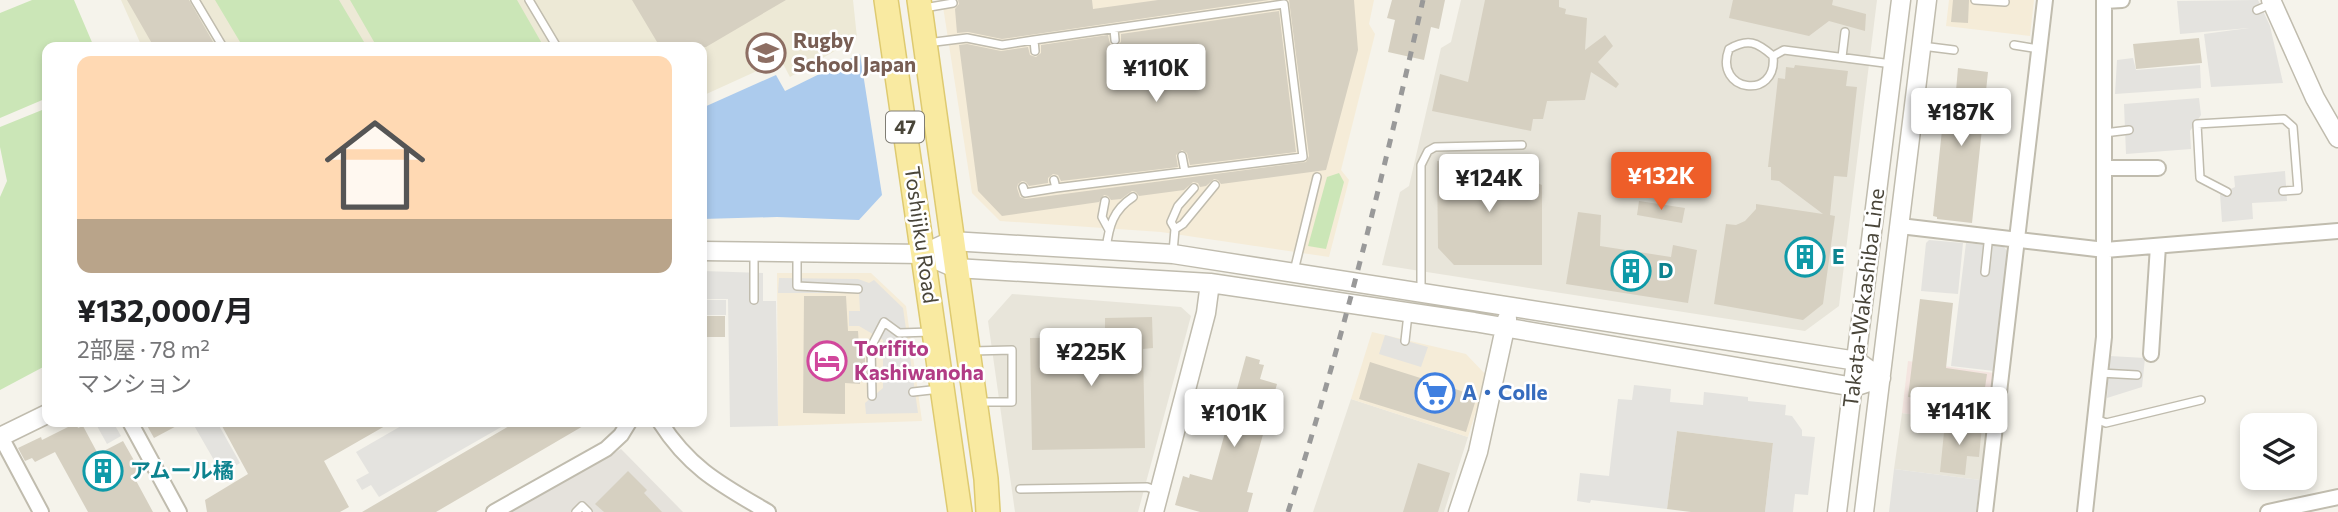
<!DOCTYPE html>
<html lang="ja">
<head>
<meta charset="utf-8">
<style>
  :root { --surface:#fff; --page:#f2f2f2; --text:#202124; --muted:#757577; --line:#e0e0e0; --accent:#ee5e29 }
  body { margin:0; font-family:Commissioner,"Noto Sans JP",sans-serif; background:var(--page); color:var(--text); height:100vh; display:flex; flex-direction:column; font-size:26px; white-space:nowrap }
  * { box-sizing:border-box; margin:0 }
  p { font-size:23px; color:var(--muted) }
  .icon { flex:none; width:38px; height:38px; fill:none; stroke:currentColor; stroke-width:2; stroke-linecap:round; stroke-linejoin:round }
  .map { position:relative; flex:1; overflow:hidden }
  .sheet { position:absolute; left:42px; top:42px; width:665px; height:385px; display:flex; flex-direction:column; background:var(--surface); border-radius:14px; box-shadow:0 4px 10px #0003 }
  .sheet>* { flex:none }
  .buttons { position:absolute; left:2240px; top:413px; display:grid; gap:14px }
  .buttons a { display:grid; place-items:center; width:77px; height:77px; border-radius:14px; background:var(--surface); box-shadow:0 4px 10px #0003; font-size:35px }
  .price { position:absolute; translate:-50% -60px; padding:0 16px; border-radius:7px; background:#fff; color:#222; font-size:23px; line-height:46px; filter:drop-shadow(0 2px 4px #0008) }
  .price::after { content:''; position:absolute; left:50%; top:42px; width:21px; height:16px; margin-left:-10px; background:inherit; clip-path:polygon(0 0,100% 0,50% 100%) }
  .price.selected { background:var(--accent); color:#fff }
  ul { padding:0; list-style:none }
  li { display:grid; align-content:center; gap:14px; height:371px; padding:0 35px }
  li+li { border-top:2px solid var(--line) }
  li span { display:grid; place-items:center; height:217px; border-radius:14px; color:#555 }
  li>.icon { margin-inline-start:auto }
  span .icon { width:126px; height:126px; fill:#fffc; stroke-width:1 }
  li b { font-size:30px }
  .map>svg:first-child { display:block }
  .residential { fill:#e8e5da }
  .commercial { fill:#f5ecd8 }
  .industrial { fill:#e5e2dc }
  .education { fill:#ede9d6 }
  .medical { fill:#f4e5e0 }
  .green { fill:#cbe6b7 }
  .parking { fill:#e4e3df }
  .water { fill:#accbed }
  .building { fill:#d6d0c1 }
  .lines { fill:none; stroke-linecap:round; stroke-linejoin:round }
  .service-casing { stroke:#c0bcae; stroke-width:10 }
  .minor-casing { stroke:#c0bcae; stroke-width:18 }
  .tertiary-casing { stroke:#c0bcae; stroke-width:21 }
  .primary-casing { stroke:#deca70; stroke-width:26 }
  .service { stroke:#fff; stroke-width:7 }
  .minor { stroke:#fff; stroke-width:14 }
  .tertiary { stroke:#fff; stroke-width:18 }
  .primary { stroke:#f9eaa1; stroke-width:23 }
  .rail { stroke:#999; stroke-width:5; stroke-dasharray:9 9; stroke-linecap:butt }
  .labels { text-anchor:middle; stroke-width:5; stroke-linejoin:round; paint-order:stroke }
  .shield { fill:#fff; stroke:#807d74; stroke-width:2 }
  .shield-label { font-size:19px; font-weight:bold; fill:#494539 }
  .education-label { font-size:21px; font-weight:bold; fill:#785e54; stroke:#fff; text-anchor:start }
  .street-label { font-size:21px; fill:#494539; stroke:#fff }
  .culture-label { font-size:21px; font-weight:bold; fill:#0d838f; stroke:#fff; text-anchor:start }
  .hotel-label { font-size:21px; font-weight:bold; fill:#b23c85; stroke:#fff; text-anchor:start }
  .shop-label { font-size:21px; font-weight:bold; fill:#366cbe; stroke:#fff; text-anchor:start }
</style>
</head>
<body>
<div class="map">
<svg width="2338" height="512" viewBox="0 0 2338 512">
  <rect width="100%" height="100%" fill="#f5f3eb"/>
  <!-- residential -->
  <path class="residential" d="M1461 0H1877L1839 306 1805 331 1382 265 1400 192 1409 186 1441 48 1451 42Z
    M1012 294 1181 307 1191 316 1138 512H1015L988 321Z
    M1351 399 1468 437 1444 512H1313Z
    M1902 413 1987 425 1980 480 1894 469Z"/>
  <!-- commercial -->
  <path class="commercial" d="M942 0H1374L1369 24 1375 34 1341 170 1349 180 1329 257 1161 232 1000 221 972 193Z
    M1949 0H2034L2030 36 1946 26Z
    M777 273H871L906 306 922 421 778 426Z
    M1372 332 1466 354 1487 376 1468 437 1351 399Z"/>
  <!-- industrial -->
  <path class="industrial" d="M621 449 683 512H510Z"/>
  <!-- education -->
  <path class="education" d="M121 0H853L857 38 790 77 781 60 702 96V47H142Z"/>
  <!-- medical -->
  <path class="medical" d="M1908 361 1994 373 1987 425 1902 413Z"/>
  <!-- green -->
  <path class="green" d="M32 0H74L94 47H47V98L0 118V13Z
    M215 0H339L367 47H243Z
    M350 0H517L544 47H377Z
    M47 108V365L0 390V197L7 181 0 147V127Z
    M1339 173 1344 182 1326 249 1308 246 1327 177Z"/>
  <!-- parking -->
  <path class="parking" d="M2258 0 2270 26 2283 83 2211 87 2204 34 2249 28 2180 34 2177 1Z
    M2133 58 2136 70 2200 65 2201 88 2115 94 2117 60Z
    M2199 98 2201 115 2190 131 2191 149 2126 154 2124 104Z
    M2285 171 2287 201 2252 203 2253 219 2222 222 2220 194 2235 187 2234 176Z
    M1929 240 1963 243 1958 294 1921 291 1926 243Z
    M1966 243 2004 247 2008 252 1994 371 1951 366Z
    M703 271 763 273V301H776L778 426 730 427 728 299H704Z
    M779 278 858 279 869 283 874 280 903 308 918 413 866 414 865 403 883 388V340L859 326H849V311H860L859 293H778Z
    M702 300H726V315H702Z
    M1385 335 1428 347 1421 367 1379 354Z
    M2110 356 2145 358 2142 387 2107 398Z
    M1634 385 1671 389 1670 402 1703 405 1704 392 1748 397V401L1786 405 1785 415 1792 416 1802 430V436L1815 437 1808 495 1795 494 1793 512H1765L1773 443 1677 431 1667 509 1591 500 1590 503 1577 501 1580 473 1609 476 1618 399 1632 400Z
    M1945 397 1989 402 1986 422 1943 417Z
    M105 422H113L121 436 107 444 97 426Z
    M192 422H217L240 463 222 474Z
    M408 422H510L379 497 371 485 362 490 356 480 369 473 356 452Z
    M1894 469 1980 480 1976 512H1889Z"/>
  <!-- water -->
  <path class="water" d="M860 54 882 195 859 220 777 217 702 219V108L776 75 785 91Z"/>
  <!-- building -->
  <path class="building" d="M127 0H189L216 47H154Z
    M632 0H786L706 47H660Z
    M958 0H1092L1093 9 1158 0H1269L1002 39 968 32 957 33 955 9 959 4Z
    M1289 0H1354L1358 50 1326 170 1221 184 1218 180 1214 179 1206 186 1200 187 1198 183 1193 182 1184 190 1139 196 1136 192 1132 191 1121 199 1111 200 1108 196 1104 195 1099 202 1002 216 978 191 959 45 967 44 1001 51 1028 47 1030 55 1036 57 1041 53V45L1108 35 1110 44 1116 46 1121 42V34L1279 11 1296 152 1190 165 1187 153 1182 150 1176 155 1178 167 1061 181 1058 175 1053 174 1048 178V183L1029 186 1026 182 1022 181 1018 184 1017 188 1020 197 1026 199 1306 162 1309 156Z
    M1392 0H1445L1439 29 1431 27 1424 60 1388 52 1395 20 1387 18Z
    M1485 0H1559V7L1566 9 1565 14 1587 18 1585 50 1605 35 1613 46 1598 62 1619 84 1616 88 1591 72 1585 100 1547 101 1543 119H1533L1531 131 1432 111 1440 74 1468 82Z
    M1733 0H1833L1832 5 1866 14 1865 31 1829 21 1809 36 1729 18Z
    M1953 0H1969L1968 23 1951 22Z
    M2199 38 2202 63 2136 69 2133 44Z
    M1795 65 1848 71 1846 86 1857 87 1847 177 1834 176 1830 215 1835 216 1823 304 1803 320 1714 304 1726 224 1736 225 1745 221 1756 209V204L1823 214 1779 181 1771 180V167H1768L1778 78 1785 79 1786 67 1794 68Z
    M1958 68 1988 72 1972 223 1937 219V217L1933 216 1945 101 1955 102Z
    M1517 159 1521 172 1529 180 1542 185V265H1454L1438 248 1437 161Z
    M1639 201 1685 208 1682 223 1637 215Z
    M1578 212 1601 215 1600 246 1671 257 1673 245 1697 250 1688 303 1566 284Z
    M804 296H846L848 331H858L859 346H865V373H860V384L845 383V414L803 413Z
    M1920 299 1953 303 1946 368 1987 374 1983 401 1939 395 1938 401 1908 397Z
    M702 316H725V337H702Z
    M1152 317 1153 348 1143 349 1145 448 1032 450 1030 338 1105 337V318Z
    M1246 356 1260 360 1259 364 1264 365 1260 379 1277 384 1247 492 1253 493 1248 512H1200L1175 505 1183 476 1189 478 1190 474 1212 480Z
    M1370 362 1477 396 1466 432 1359 399Z
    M145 422H184L154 438Z
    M230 422H392L324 461 349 507 340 512H207L205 500 248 474 222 426Z
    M516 422H590L436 512H362Z
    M1945 422 1982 426 1979 457 1967 456 1965 475 1940 472Z
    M76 423 78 428 83 426 98 454 123 441 140 471 133 475 153 512H88L55 452 35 462 32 458 25 461 18 448 41 437 42 440Z
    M1677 431 1773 443 1765 512H1691L1667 509Z
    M1418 463 1450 473 1438 512H1403Z
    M628 471 647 490 644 493 662 512H604L595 504Z"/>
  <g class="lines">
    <!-- service casing -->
    <g class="service-casing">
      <path id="service" d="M195 0 223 47
        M529 0 557 47
        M1975 0 2005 2
        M924 8 953 3
        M2257 10 2271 4
        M1114 29 1115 40
        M927 43 967 38 1002 45 1034 40
        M2014 45 2039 49
        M1922 46 1954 50
        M1035 51 1034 40 1284 4 1303 157 1056 188 1054 180
        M1773 56C1757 42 1748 38 1729 49 1713 92 1778 101 1773 56L1784 50 1892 64
        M1842 57 1845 32
        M2104 133 2129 130
        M1182 156 1185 172
        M1023 187 1025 193 1056 188
        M2227 192 2200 178 2197 124 2284 119 2293 127 2298 190 2283 191
        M1105 201 1102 217 1109 230
        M1175 229 1183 224 1215 185
        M1106 249C1109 226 1113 210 1133 197
        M1173 252 1175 229 1171 222 1178 206 1194 188
        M797 253V286L858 289
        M1294 271 1317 177
        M1985 272 1989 234
        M1421 291V165L1428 151 1435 147 1522 145
        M754 300V252
        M1405 341 1408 314
        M972 351 1012 350V402H980
        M2100 373 2137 375
        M913 392 940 389
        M872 396 871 347 884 322 899 333 931 332
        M1986 407 1997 408
        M2096 419 2106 423 2201 400
        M1020 489 1147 487 1158 491
        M576 512 582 506 588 512"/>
    </g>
    <!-- minor casing -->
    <g class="minor-casing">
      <path id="minor" d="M2104 1 2122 0
        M2104 168H2158
        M1900 226 2105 250 2338 231
        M2151 354 2158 246
        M130 422 179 512
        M660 422C690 469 722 485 768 512
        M1 437 41 512
        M494 512 606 449 621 435 629 422
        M1985 512 2045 0
        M2085 512 2104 337V0
        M2268 512 2338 497"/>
    </g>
    <!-- tertiary casing -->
    <g class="tertiary-casing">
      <path id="tertiary" d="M2271 0 2315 98 2338 138
        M702 251 923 254 955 268 1210 283 1474 322 1854 387 1881 378
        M923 254 951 241 1173 254 1857 361 1881 378
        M0 437 47 414
        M1154 512 1206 313 1210 283
        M1458 512 1478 452 1507 319
        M1837 512 1901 0
        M1864 512 1927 0"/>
    </g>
    <!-- primary casing -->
    <g class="primary-casing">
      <path id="primary" d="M886 0 960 512
        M919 0 986 479 988 512"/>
    </g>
    <!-- service -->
    <use href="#service" class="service"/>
    <!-- minor -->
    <use href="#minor" class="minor"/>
    <!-- tertiary -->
    <use href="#tertiary" class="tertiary"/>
    <!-- primary -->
    <use href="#primary" class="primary"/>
    <!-- rail -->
    <path class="rail" d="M1288 512C1342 344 1384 172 1423 0"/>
  </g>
  <!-- icons -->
  <defs>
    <g id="school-ring" transform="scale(2.0125)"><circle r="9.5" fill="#fff" stroke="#8d6e63" stroke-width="1.5"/><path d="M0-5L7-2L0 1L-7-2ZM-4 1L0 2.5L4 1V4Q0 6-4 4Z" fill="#8d6e63"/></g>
    <g id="building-ring" transform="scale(2.0125)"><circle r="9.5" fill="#fff" stroke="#0f9aa8" stroke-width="1.5"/><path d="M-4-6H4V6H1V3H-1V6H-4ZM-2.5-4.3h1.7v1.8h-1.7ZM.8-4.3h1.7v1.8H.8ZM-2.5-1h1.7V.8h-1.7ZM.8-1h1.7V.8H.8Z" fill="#0f9aa8"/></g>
    <g id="hotel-ring" transform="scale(2.0125)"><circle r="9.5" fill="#fff" stroke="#d1479c" stroke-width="1.5"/><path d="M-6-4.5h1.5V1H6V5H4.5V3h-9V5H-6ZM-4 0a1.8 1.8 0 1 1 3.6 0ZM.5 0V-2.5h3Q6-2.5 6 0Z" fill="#d1479c"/></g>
    <g id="supermarket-ring" transform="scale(2.0125)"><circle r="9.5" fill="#fff" stroke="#3f7fe0" stroke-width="1.5"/><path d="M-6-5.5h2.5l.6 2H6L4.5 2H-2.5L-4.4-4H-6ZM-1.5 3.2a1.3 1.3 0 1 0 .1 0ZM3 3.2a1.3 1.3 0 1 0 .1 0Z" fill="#3f7fe0"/></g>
  </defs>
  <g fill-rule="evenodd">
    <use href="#school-ring" x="766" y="53"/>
    <use href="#building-ring" x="1805" y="257"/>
    <use href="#building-ring" x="1631" y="271"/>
    <use href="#hotel-ring" x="827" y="361"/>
    <use href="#supermarket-ring" x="1435" y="393"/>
    <use href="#building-ring" x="103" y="471"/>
  </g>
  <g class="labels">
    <!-- shield labels -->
    <rect class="shield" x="886" y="111.5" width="38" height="31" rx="5"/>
    <g class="shield-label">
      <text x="905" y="134">47</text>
    </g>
    <!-- education labels -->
    <g class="education-label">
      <text x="793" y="48">Rugby<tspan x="793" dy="24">School Japan</tspan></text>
    </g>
    <!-- street labels -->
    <g class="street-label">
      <text transform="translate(921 235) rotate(82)" y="7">Toshijiku Road</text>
      <text transform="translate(1864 298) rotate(-83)" y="7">Takata-Wakashiba Line</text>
    </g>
    <!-- culture labels -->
    <g class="culture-label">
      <text x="1832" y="264">E</text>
      <text x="1658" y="278">D</text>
      <text x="130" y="478">アムール橘</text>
    </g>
    <!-- hotel labels -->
    <g class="hotel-label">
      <text x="854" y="356">Torifito<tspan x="854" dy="24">Kashiwanoha</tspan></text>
    </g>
    <!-- shop labels -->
    <g class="shop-label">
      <text x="1462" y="400">A・Colle</text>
    </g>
  </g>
</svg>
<div class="buttons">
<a><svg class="icon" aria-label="layers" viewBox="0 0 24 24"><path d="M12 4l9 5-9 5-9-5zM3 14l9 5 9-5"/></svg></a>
</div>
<b class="price" style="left:1156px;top:104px">¥110K</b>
<b class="price" style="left:1961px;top:148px">¥187K</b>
<b class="price selected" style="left:1661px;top:212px">¥132K</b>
<b class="price" style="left:1489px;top:214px">¥124K</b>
<b class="price" style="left:1091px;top:388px">¥225K</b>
<b class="price" style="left:1959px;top:447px">¥141K</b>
<b class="price" style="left:1234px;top:449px">¥101K</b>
<section class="sheet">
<ul>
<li><span style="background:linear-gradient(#ffd9b3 75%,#b9a48a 0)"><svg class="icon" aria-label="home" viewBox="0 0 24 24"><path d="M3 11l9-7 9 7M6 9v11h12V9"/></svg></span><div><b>¥132,000/月</b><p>2部屋 · 78 m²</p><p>マンション</p></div></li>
</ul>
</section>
</div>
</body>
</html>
